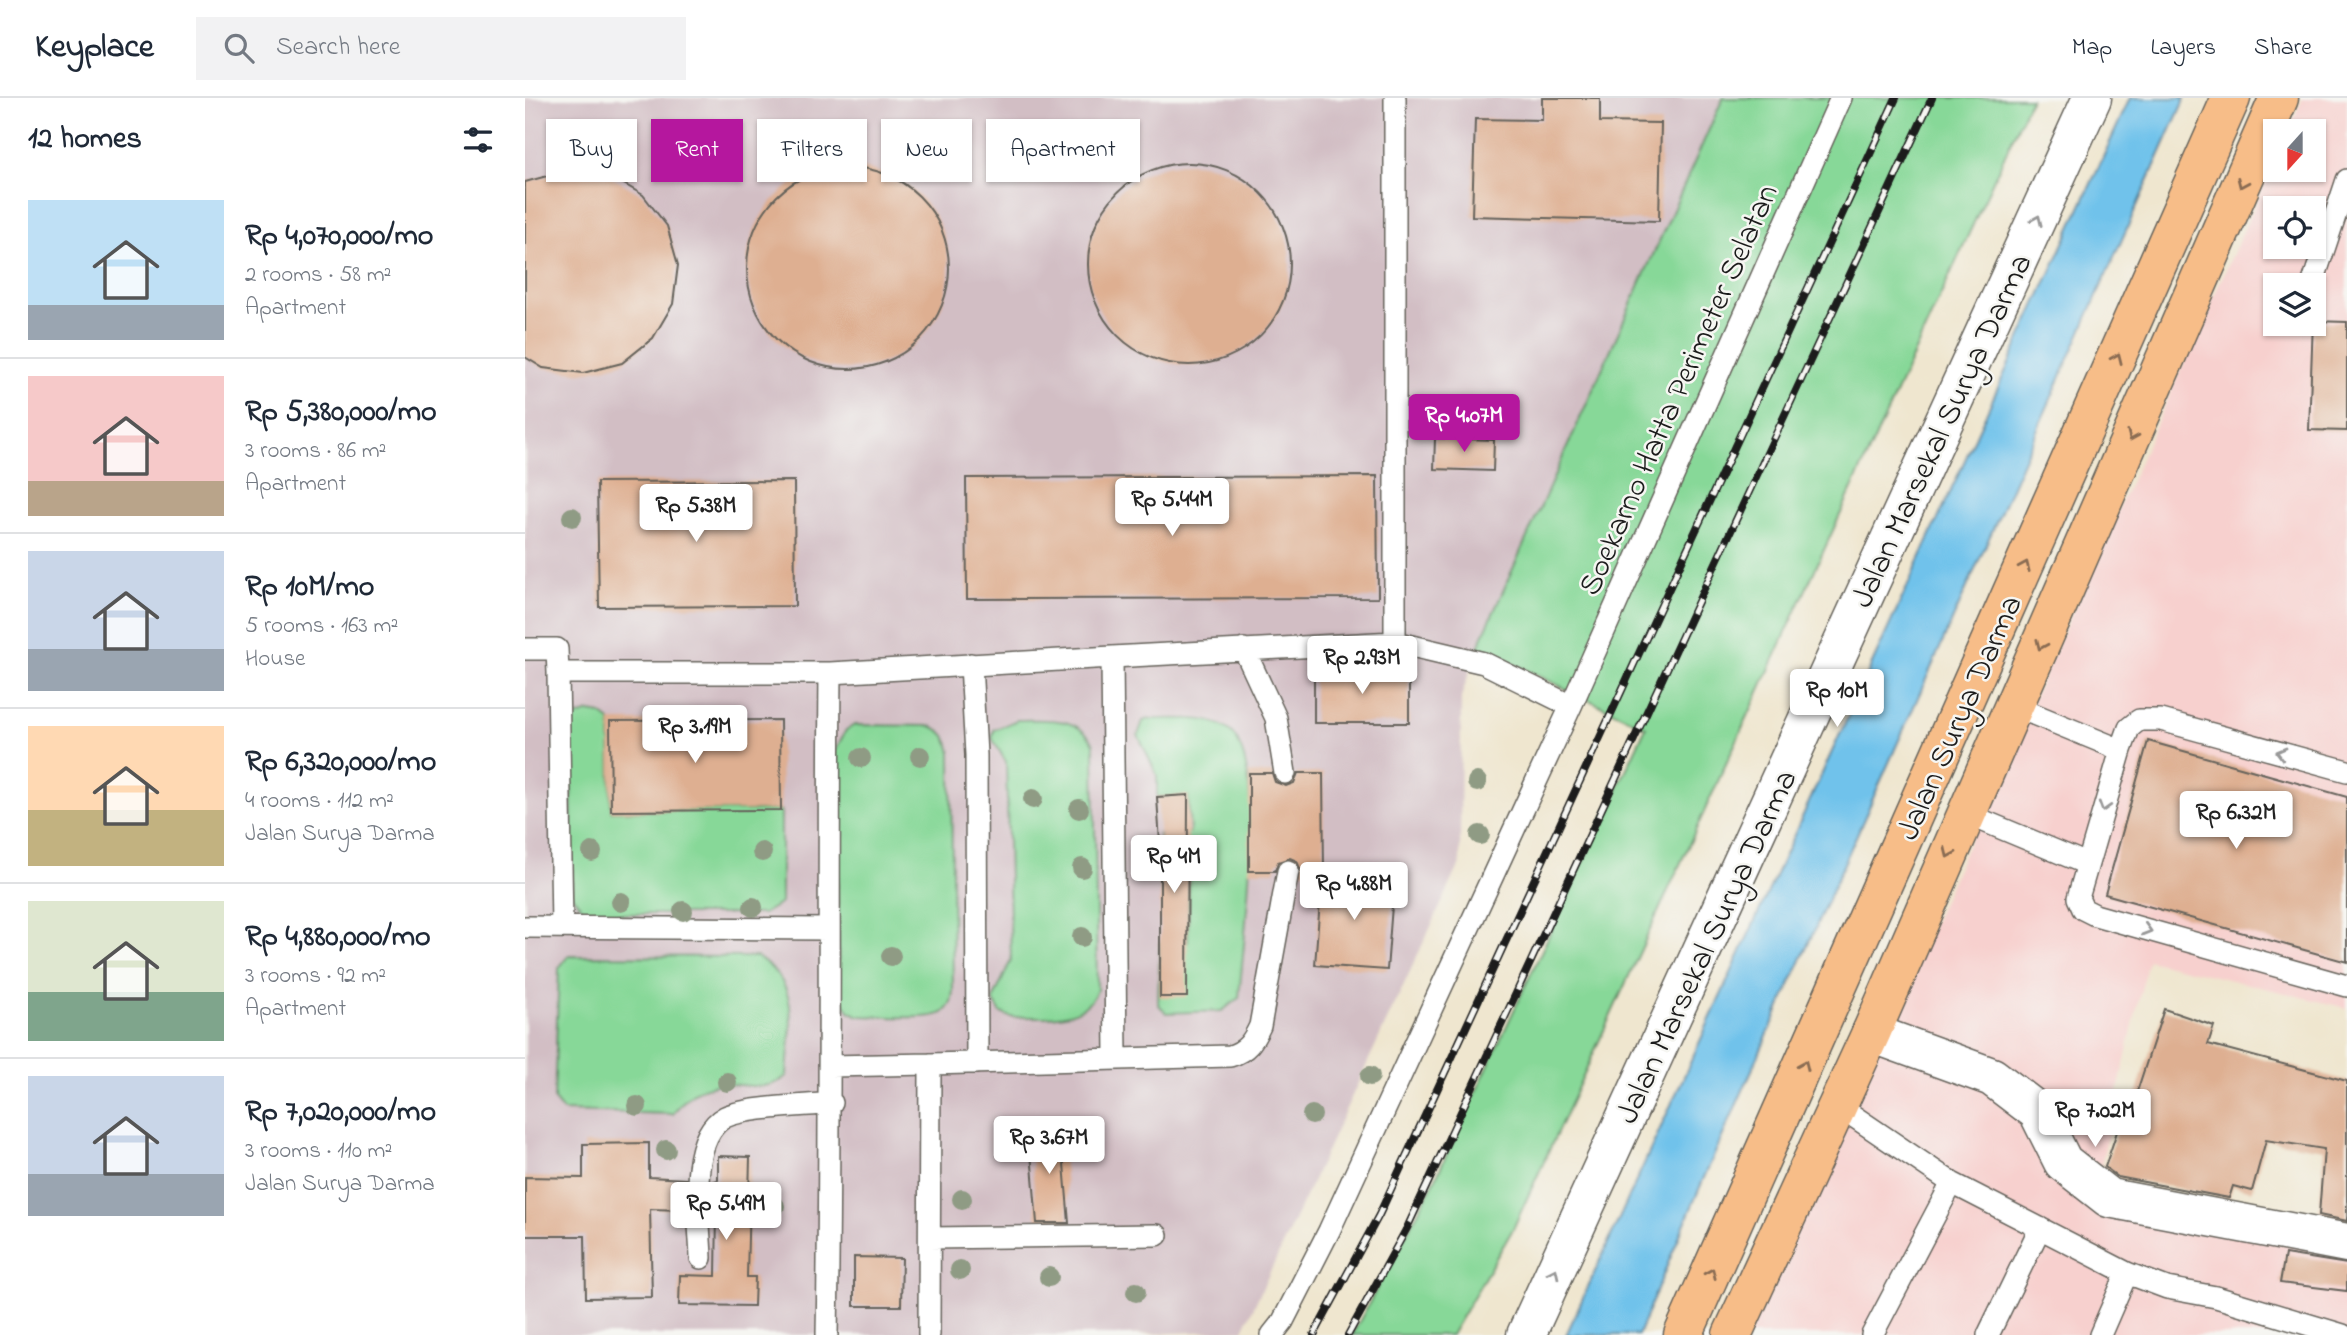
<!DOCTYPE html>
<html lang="en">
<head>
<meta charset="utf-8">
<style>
  :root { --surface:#fff; --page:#f2f2f3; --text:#1f2937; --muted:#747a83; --line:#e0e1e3; --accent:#b5179e }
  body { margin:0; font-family:"Indie Flower",sans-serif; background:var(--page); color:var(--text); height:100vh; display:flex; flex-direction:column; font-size:26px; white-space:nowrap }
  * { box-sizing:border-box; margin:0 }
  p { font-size:23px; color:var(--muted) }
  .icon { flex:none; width:38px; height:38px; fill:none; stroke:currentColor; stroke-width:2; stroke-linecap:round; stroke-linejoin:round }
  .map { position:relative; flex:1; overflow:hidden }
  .drawer { display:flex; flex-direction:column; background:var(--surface); width:525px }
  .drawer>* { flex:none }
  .banner { position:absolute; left:21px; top:21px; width:665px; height:63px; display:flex; gap:14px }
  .needle { width:46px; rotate:201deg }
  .tools { position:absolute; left:1738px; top:21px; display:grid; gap:14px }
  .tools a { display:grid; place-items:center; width:63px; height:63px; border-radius:0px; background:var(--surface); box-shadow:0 2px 5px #0004; font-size:35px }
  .price { position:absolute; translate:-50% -60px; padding:0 16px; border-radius:7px; background:#fff; color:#222; font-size:23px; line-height:46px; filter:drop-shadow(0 2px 4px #0008) }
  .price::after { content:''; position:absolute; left:50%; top:42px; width:21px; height:16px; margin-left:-10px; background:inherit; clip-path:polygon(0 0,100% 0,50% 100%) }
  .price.selected { background:var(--accent); color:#fff }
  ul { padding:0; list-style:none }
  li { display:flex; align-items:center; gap:21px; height:175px; padding:0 28px }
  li+li { border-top:2px solid var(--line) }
  li span { display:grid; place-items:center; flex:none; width:196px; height:140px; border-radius:0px; color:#555 }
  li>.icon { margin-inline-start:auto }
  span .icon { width:84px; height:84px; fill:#fffc; stroke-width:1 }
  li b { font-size:30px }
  h2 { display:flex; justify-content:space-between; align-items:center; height:84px; padding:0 28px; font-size:30px }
  .pill { padding:0 24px; border-radius:0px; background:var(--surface); box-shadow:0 2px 5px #0004; font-size:24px; line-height:63px }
  .pill.selected { background:var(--accent); color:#fff }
  header { display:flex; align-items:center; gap:42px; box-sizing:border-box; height:98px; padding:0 35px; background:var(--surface); border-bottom:2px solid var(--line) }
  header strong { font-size:33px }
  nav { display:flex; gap:38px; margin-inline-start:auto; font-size:24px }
  .search { width:490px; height:63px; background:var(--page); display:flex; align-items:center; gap:18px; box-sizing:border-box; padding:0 24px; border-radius:0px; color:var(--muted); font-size:26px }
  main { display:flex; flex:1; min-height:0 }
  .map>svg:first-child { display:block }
  .built { fill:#f7d0ce; fill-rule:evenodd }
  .industrial { fill:#d2bec4 }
  .green { fill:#87d898; stroke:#527a5a; stroke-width:2 }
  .water { fill:#6fc2eb; stroke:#466f84; stroke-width:2 }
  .building { fill:#deaf91 }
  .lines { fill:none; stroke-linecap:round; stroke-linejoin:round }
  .service-casing { stroke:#66635b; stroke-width:24 }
  .minor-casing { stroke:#66635b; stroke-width:41 }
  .tertiary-casing { stroke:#66635b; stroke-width:41 }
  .primary-casing { stroke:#66635b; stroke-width:41 }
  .service { stroke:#fff; stroke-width:21 }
  .minor { stroke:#fff; stroke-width:38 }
  .tertiary { stroke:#fff; stroke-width:38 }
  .primary { stroke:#f7bd88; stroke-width:38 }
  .rail-casing { stroke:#1c1c1c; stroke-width:8 }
  .rail { stroke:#f6f6f2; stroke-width:5; stroke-dasharray:16; stroke-linecap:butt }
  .tree { fill:#8f9b84 }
  .oneway { stroke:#8a6c52 }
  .oneway2 { stroke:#999 }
  .labels { text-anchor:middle; stroke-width:5; stroke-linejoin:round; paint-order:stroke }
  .street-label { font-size:32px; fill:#1c1c1c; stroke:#f6f6f2 }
</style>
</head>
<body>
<header>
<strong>Keyplace</strong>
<div class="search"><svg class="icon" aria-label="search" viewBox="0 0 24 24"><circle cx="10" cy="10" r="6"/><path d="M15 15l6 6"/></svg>Search here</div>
<nav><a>Map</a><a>Layers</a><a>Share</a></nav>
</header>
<main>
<section class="drawer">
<h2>12 homes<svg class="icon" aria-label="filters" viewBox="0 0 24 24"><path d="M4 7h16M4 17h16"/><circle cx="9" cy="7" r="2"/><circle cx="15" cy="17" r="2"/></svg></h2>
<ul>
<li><span style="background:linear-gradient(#bfe0f5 75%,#9aa5b1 0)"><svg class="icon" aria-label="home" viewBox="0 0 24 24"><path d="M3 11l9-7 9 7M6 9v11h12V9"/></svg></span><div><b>Rp 4,070,000/mo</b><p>2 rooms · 58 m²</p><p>Apartment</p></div></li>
<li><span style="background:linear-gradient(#f6c9c9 75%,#b9a48a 0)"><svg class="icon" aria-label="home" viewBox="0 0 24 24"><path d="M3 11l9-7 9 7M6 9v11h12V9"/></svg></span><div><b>Rp 5,380,000/mo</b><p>3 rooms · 86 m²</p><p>Apartment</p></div></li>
<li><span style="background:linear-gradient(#c9d6e8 70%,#9aa5b1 0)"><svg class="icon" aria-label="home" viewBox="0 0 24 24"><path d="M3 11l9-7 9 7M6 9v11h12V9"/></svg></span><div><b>Rp 10M/mo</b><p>5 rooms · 163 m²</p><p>House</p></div></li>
<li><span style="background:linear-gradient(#ffd9b3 60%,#c2b280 0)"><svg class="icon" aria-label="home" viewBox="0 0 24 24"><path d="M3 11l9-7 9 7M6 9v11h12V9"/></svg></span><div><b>Rp 6,320,000/mo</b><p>4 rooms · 112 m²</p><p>Jalan Surya Darma</p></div></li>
<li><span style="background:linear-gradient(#dfe7d0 65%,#7fa58c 0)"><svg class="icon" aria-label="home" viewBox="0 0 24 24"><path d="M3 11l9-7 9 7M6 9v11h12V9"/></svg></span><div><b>Rp 4,880,000/mo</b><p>3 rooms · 92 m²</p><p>Apartment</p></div></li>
<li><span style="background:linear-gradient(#c9d6e8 70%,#9aa5b1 0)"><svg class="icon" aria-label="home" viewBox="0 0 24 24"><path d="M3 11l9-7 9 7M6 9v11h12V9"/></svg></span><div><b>Rp 7,020,000/mo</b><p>3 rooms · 110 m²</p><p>Jalan Surya Darma</p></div></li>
</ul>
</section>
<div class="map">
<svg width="1822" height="1237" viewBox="0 0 1822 1237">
  <rect width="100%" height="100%" fill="#f6f6f2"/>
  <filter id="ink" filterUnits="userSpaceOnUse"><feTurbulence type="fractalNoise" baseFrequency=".0143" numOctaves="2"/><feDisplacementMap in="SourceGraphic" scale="14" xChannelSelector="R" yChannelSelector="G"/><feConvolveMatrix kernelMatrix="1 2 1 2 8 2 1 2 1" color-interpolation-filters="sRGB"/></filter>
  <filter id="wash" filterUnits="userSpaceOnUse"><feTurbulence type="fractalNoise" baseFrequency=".00686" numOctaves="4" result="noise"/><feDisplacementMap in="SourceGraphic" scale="28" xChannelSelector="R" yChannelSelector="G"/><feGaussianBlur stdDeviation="1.57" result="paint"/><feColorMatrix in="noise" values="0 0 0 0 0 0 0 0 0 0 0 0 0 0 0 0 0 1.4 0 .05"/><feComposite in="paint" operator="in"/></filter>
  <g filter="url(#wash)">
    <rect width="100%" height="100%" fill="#efe6cf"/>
    <!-- built -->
    <path class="built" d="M1778 0H1822V910L1623 862 1571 1089 1822 1139V1237H1223L1750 62V72H1788V33H1763ZM1750 110H1788V149H1750ZM1750 187H1788V226H1750Z"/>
    <!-- industrial -->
    <path class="industrial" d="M0 0H1198L953 549 936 599 935 766 718 1232 600 1237H0Z"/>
    <!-- green -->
    <path class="green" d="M1198 0H1506L988 1131 926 1237H827L907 1088 1121 629 953 549Z
      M65 614 76 616 85 623 86 713 256 712V805L238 816H74L58 811 47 798 46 626 52 618Z
      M624 621C649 622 687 615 707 635 742 671 718 848 714 900L697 913 641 915 633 906 635 845 663 844 664 777 635 776 634 736 665 734 663 698 632 699V677L613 637 618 623Z
      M492 622C523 622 552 617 569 646L572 892C559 926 515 918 485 919L476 915 468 902 486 862 481 664 467 640 469 632Z
      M330 627 406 628C420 634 423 640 426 655L428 893C427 901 426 908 419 914 407 923 352 918 334 918L324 913 314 896 310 653 321 632Z
      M43 858 232 859C279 888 264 930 262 978 228 1007 188 959 148 1016L38 1013 29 1002 34 870Z"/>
    <!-- water -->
    <path class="water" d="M1605 0H1660L1178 1082 1113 1237H1041Z"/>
    <g id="blocks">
      <!-- building -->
      <path class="building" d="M1017 0H1075V24L1136 25 1134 123 947 118 950 21 1017 22Z
        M563 166a101 101 0 1 1 202 0a101 101 0 1 1-202 0Z
        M222 170a101 101 0 1 1 202 0a101 101 0 1 1-202 0Z
        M44 72 83 77 118 97 142 128 153 167 148 206 128 240 97 265 58 275 18 270 0 259V84Z
        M1788 223 1822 224V333L1784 332Z
        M910 340 969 342 968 373 909 371Z
        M852 378 853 500 442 501 441 380Z
        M269 383 270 508 74 509 72 384Z
        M789 570H884V625H789Z
        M255 622 256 712 86 713 85 623Z
        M1623 643 1822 699V864L1580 796Z
        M724 675H747L750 684 761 688 769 685 773 675H798L799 773H776L772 763 765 760 753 764 750 773H724Z
        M663 697 662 899H635V776H637L632 699Z
        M797 777 869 782 862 872 790 867Z
        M1639 911 1689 928 1683 946 1822 983V1123L1794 1117 1799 1051 1741 1042 1727 1093 1708 1088 1704 1100 1593 1079 1580 1069 1598 1016 1604 1018Z
        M536 1030 544 1125H512L504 1032Z
        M124 1045V1079L160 1081V1112L125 1111 127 1199 61 1200 60 1138H0V1079L58 1080V1046Z
        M193 1058 225 1059 222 1179H230L229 1208 154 1207 155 1177 191 1178 192 1114H186V1084L193 1082Z
        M1760 1156 1822 1166V1193L1755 1185Z
        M329 1159 377 1160 376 1208H329Z"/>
    </g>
  </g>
  <g filter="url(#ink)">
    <use href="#blocks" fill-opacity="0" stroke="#66635b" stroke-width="2"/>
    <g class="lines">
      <!-- service casing -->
      <g class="service-casing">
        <path id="service" d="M1787 187 1822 82
          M870 544V0
          M0 551H32L33 575H305L587 559
          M719 551 751 620 760 675
          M446 566 451 657 452 965
          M33 575 37 829
          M1489 608 1596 652
          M1822 673 1636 622H1614L1604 630 1596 652 1553 800 1558 811 1570 817 1822 888
          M1442 716 1562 766
          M0 829 303 831
          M591 959 587 559 870 544 959 565 1046 608
          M305 968 405 966
          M1312 1007 1427 1085 1602 1175 1642 1190 1691 1199 1818 1237
          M405 1140 632 1137
          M176 1160C175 1123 161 1040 200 1019 221 1009 282 1008 307 1005
          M302 1237C306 1016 303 796 305 575
          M404 1237 405 966 705 958C722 953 728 943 735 928L763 773
          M747 1237 758 1223 804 1133 1046 608 1316 0
          M1347 1237 1427 1085
          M1463 1237 1515 1130
          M1575 1237 1602 1175"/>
      </g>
      <!-- minor casing -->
      <g class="minor-casing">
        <path id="minor" d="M1346 935 1467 979 1513 1014 1538 1064 1584 1100 1822 1145"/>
      </g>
      <!-- tertiary casing -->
      <g class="tertiary-casing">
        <path id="tertiary" d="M1001 1237 1567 0"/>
      </g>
      <!-- primary casing -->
      <g class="primary-casing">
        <path id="primary" d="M1158 1237 1706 0
          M1207 1237 1346 935 1754 0"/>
      </g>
      <!-- service -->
      <use href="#service" class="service"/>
      <!-- minor -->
      <use href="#minor" class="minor"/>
      <!-- tertiary -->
      <use href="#tertiary" class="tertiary"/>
      <!-- primary -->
      <use href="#primary" class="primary"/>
      <!-- rail casing -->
      <g class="rail-casing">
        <path id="rail" d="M789 1237 854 1117 1371 0
          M823 1237 882 1130 1407 0"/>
      </g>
      <!-- rail -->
      <use href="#rail" class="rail"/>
    </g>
    <!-- trees -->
    <g class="tree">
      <circle cx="47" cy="419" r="10"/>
      <circle cx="395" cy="658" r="10"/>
      <circle cx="336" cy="660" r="10"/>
      <circle cx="952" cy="684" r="10"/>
      <circle cx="508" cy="701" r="10"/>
      <circle cx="554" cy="711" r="10"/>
      <circle cx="955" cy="737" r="10"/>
      <circle cx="67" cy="754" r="10"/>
      <circle cx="237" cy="754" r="10"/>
      <circle cx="557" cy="770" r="10"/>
      <circle cx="96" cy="804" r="10"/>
      <circle cx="228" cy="809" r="10"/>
      <circle cx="158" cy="813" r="10"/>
      <circle cx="557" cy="839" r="10"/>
      <circle cx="366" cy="858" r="10"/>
      <circle cx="845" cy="978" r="10"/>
      <circle cx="202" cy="984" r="10"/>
      <circle cx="112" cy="1008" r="10"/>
      <circle cx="787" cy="1017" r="10"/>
      <circle cx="141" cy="1052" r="10"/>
      <circle cx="437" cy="1101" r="10"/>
      <circle cx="250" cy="1108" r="10"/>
      <circle cx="435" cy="1172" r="10"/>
      <circle cx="524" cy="1179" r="10"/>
      <circle cx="611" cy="1194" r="10"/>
    </g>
    <!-- one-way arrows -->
    <defs><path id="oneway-chevron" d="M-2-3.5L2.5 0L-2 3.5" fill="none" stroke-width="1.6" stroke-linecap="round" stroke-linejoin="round" transform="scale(1.75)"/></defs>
    <g class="oneway">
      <use href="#oneway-chevron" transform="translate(1717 85) rotate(114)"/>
      <use href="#oneway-chevron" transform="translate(1592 260) rotate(-66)"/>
      <use href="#oneway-chevron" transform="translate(1607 338) rotate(114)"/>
      <use href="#oneway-chevron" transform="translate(1500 468) rotate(-66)"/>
      <use href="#oneway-chevron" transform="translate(1516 547) rotate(114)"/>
      <use href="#oneway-chevron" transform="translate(1424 755) rotate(114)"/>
      <use href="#oneway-chevron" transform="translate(1279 967) rotate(-66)"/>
      <use href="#oneway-chevron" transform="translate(1186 1175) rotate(-66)"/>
    </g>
    <g class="oneway2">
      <use href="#oneway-chevron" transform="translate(1512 122) rotate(-66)"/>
      <use href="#oneway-chevron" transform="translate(1756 655) rotate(-165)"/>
      <use href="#oneway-chevron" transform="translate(1579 709) rotate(107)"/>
      <use href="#oneway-chevron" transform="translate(1622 832) rotate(16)"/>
      <use href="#oneway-chevron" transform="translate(1029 1175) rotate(-65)"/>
    </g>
  </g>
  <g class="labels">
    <!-- street labels -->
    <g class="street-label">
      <text transform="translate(1152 291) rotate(-66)" y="11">Soekarno Hatta Perimeter Selatan</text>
      <text transform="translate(1415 332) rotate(-65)" y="11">Jalan Marsekal Surya Darma</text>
      <text transform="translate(1433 619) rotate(-66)" y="11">Jalan Surya Darma</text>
      <text transform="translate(1180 848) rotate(-65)" y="11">Jalan Marsekal Surya Darma</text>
    </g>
  </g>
</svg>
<div class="tools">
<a><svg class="needle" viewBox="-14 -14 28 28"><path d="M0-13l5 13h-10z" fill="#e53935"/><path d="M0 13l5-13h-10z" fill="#747a83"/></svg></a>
<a><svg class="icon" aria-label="locate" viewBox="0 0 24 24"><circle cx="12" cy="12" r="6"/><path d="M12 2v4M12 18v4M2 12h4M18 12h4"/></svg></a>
<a><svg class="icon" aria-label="layers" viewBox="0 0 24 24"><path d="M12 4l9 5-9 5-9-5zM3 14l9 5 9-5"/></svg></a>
</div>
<b class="price selected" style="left:939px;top:356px">Rp 4.07M</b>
<b class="price" style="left:647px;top:440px">Rp 5.44M</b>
<b class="price" style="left:171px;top:446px">Rp 5.38M</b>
<b class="price" style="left:837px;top:598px">Rp 2.93M</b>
<b class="price" style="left:1312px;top:631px">Rp 10M</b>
<b class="price" style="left:170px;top:667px">Rp 3.19M</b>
<b class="price" style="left:1711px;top:753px">Rp 6.32M</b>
<b class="price" style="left:649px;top:797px">Rp 4M</b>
<b class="price" style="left:829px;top:824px">Rp 4.88M</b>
<b class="price" style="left:1570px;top:1051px">Rp 7.02M</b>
<b class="price" style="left:524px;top:1078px">Rp 3.67M</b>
<b class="price" style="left:201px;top:1144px">Rp 5.49M</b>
<div class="banner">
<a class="pill">Buy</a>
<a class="pill selected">Rent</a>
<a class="pill">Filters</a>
<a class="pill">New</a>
<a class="pill">Apartment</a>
</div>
</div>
</main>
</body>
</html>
